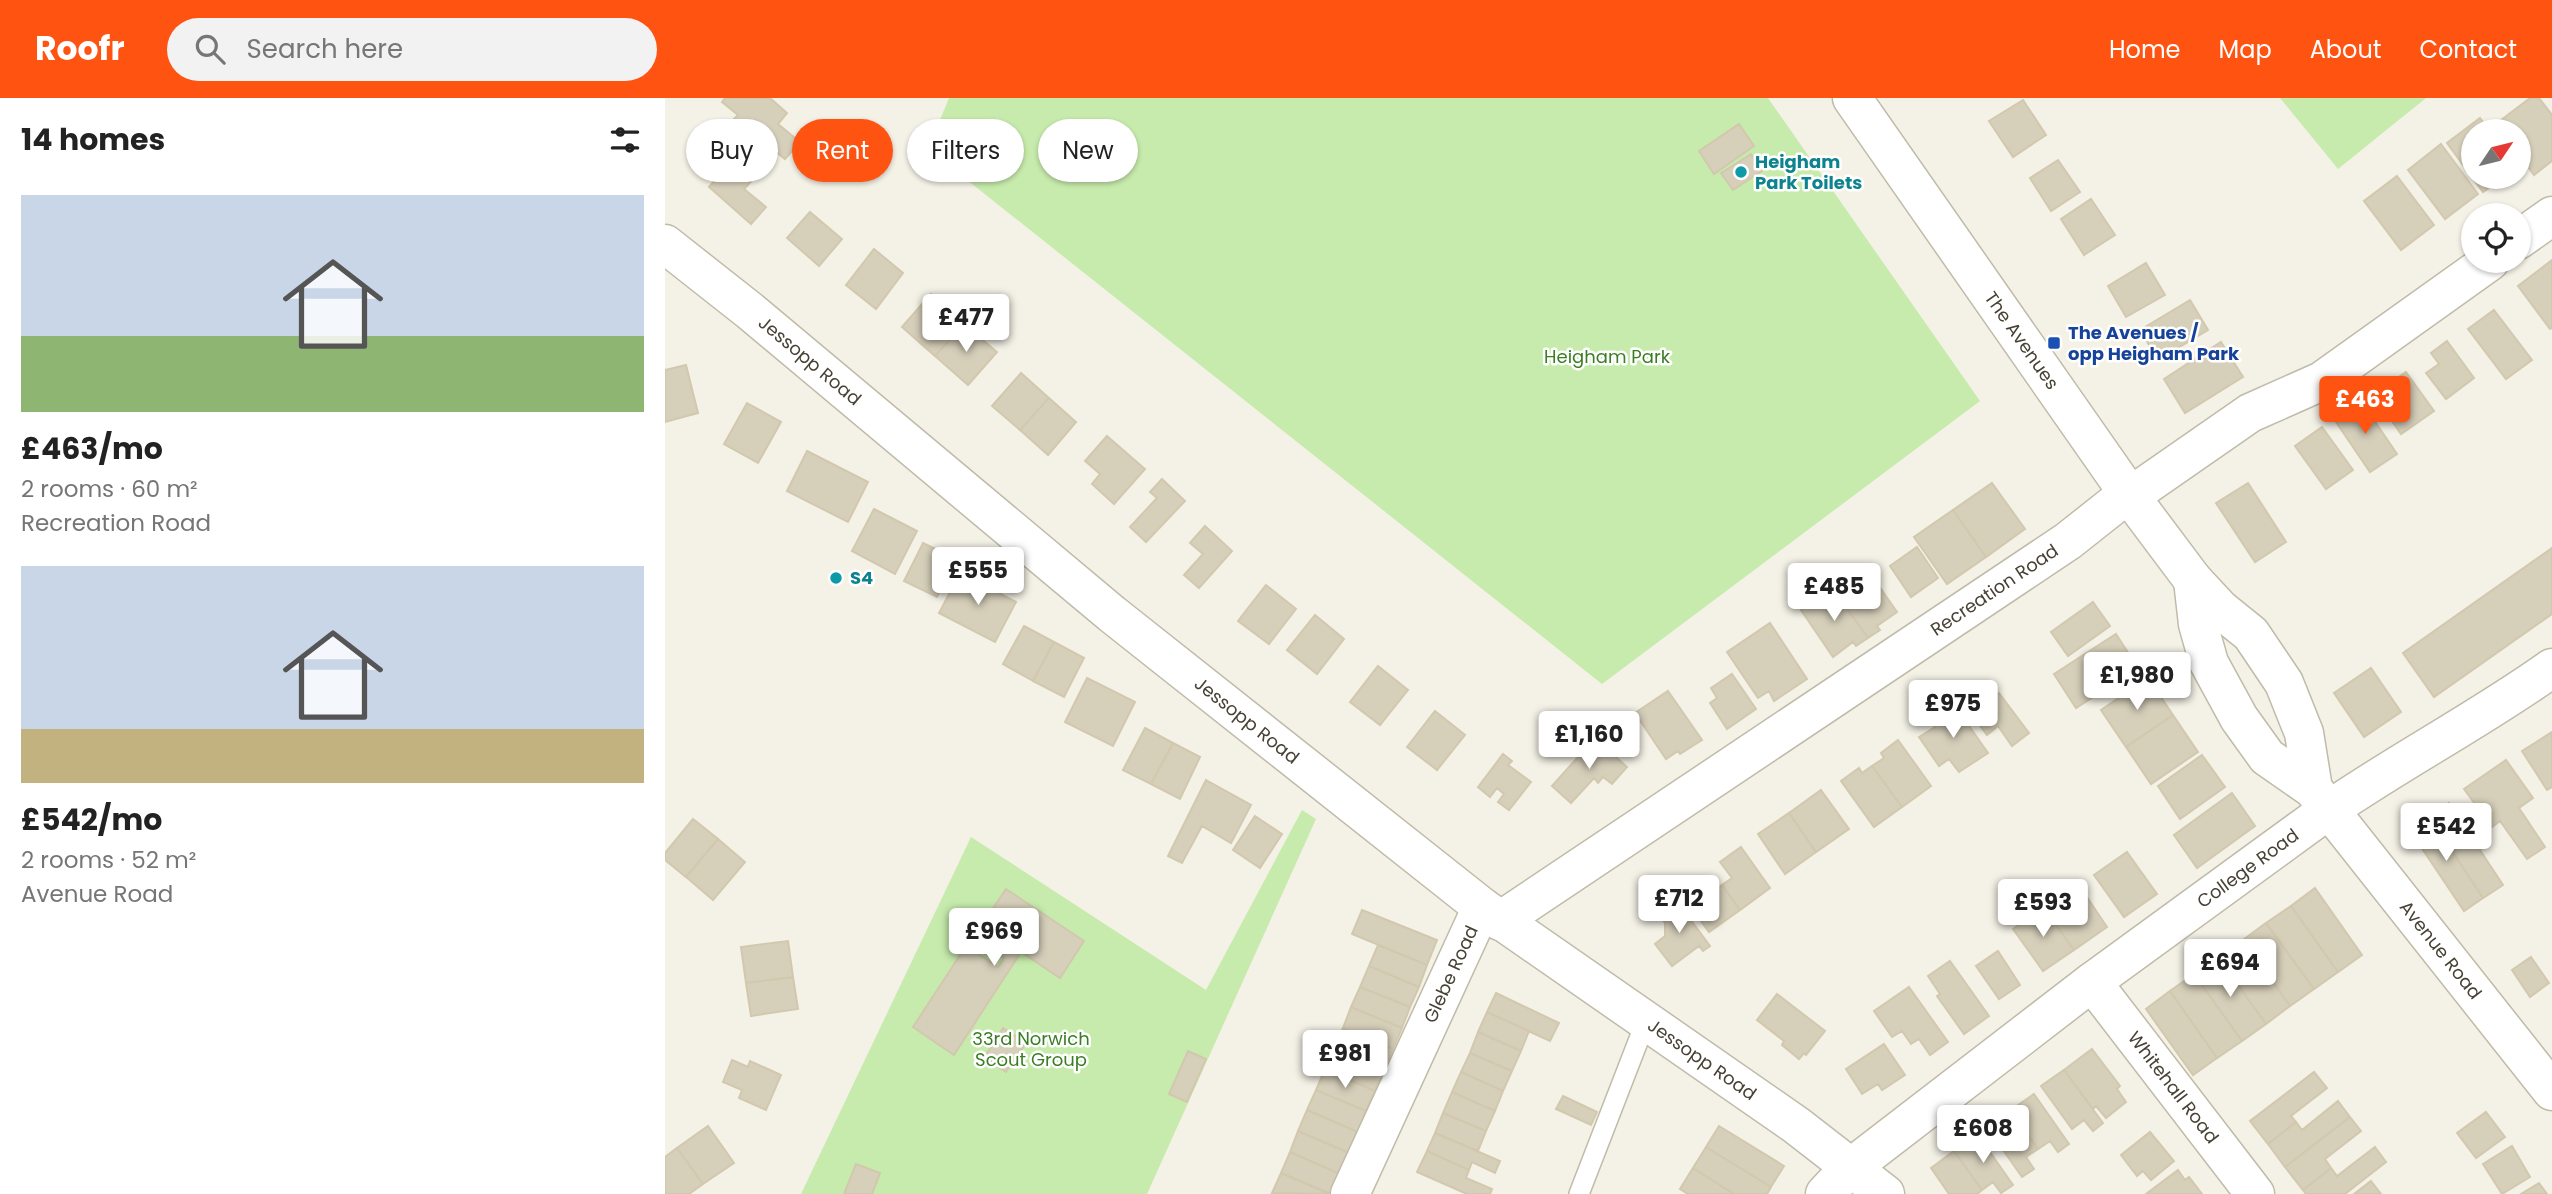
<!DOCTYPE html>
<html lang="en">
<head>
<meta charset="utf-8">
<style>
  :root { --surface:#fff; --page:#f2f2f2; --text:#222; --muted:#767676; --accent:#ff5312 }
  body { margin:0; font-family:Poppins,sans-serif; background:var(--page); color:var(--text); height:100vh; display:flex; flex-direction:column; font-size:26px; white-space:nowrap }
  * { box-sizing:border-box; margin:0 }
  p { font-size:23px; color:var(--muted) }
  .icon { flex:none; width:38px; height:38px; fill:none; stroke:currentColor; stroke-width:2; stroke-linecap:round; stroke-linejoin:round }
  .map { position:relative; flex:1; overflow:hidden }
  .details { display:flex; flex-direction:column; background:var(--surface); width:665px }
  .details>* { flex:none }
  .hud { position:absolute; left:21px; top:21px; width:665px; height:63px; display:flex; gap:14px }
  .needle { width:46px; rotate:55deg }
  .fabs { position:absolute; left:1796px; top:21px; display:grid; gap:14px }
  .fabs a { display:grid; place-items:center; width:70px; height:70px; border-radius:50%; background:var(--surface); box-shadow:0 2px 5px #0004; font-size:35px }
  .price { position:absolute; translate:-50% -60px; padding:0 16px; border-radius:7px; background:#fff; color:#222; font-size:23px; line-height:46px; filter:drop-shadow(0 2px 4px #0008) }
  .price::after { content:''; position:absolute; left:50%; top:42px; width:21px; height:16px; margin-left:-10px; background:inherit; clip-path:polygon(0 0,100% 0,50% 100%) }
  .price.current { background:var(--accent); color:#fff }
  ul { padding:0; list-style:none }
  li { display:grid; align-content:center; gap:14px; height:371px; padding:0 21px }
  li span { display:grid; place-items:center; height:217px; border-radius:0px; color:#555 }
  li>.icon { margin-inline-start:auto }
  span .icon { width:126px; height:126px; fill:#fffc; stroke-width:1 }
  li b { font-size:30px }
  h2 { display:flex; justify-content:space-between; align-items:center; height:84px; padding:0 21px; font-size:30px }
  .tag { padding:0 24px; border-radius:32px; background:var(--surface); box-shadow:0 2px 5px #0004; font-size:24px; line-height:63px }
  .tag.current { background:var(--accent); color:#fff }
  header { display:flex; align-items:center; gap:42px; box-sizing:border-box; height:98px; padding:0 35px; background:var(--accent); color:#fff }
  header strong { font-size:33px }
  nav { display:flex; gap:38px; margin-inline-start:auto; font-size:24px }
  .search { width:490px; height:63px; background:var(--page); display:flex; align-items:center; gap:18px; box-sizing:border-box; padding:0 24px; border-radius:38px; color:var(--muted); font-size:26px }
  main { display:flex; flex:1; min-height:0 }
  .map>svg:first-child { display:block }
  .green { fill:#c7ebac }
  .building { fill:#d6cfba; stroke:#d2c8ad; stroke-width:2 }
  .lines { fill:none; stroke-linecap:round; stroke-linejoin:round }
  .lane-casing { stroke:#c0bba8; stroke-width:22 }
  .street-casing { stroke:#c0bba8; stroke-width:41 }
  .lane { stroke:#fff; stroke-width:19 }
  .street { stroke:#fff; stroke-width:38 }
  .culture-dot { fill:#0f9aa8; stroke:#fff; stroke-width:2.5 }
  .transit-dot { fill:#1a4fb4; stroke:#fff; stroke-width:2.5 }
  .labels { text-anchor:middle; stroke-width:5; stroke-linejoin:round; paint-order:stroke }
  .culture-label { font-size:18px; font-weight:bold; fill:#0d838f; stroke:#fff; text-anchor:start }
  .transit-label { font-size:18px; font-weight:bold; fill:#164399; stroke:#fff; text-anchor:start }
  .street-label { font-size:18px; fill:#474235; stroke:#fff }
  .park-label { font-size:18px; fill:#3b7d24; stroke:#fff }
</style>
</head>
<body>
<header>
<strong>Roofr</strong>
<div class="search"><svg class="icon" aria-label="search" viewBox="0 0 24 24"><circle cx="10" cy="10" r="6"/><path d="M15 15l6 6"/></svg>Search here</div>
<nav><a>Home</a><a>Map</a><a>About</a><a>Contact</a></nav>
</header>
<main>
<section class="details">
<h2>14 homes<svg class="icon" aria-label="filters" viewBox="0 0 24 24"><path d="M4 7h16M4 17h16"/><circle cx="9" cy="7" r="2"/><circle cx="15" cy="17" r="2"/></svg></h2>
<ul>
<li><span style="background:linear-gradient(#c9d6e8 65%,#8fb573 0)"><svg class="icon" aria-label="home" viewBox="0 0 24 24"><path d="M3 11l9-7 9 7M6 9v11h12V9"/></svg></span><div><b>£463/mo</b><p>2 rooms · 60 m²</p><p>Recreation Road</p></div></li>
<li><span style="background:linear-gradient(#c9d6e8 75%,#c2b280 0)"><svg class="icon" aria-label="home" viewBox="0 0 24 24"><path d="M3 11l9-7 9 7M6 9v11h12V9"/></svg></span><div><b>£542/mo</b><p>2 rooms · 52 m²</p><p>Avenue Road</p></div></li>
</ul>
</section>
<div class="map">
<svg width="1887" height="1096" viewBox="0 0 1887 1096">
  <rect width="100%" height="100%" fill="#f4f1e6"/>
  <!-- green -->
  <path class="green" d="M284 0H1103L1315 303 937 586 263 51Z
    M1615 0H1761L1673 71Z
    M637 712 651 721 482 1096H136L306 739 541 892Z"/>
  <!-- building -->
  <path class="building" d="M60 0H105L122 15 113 26 135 44 120 61 105 49 102 53 67 23 73 17 57 4Z
    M1865 0H1874L1887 17V63L1869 77 1853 55V33H1837L1831 26Z
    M1358 2 1381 37 1348 59 1324 23Z
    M1815 20 1825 33H1808V79H1839L1818 94 1782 45Z
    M1074 26 1089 48 1049 76 1034 53Z
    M1776 46 1813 96 1780 121 1743 72Z
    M88 53 102 66 79 91 101 109 86 126 44 89 60 71 67 77Z
    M1086 56 1097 73 1068 92 1056 75Z
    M1393 62 1415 94 1386 113 1365 80Z
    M1732 78 1769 127 1736 152 1699 103Z
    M1426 101 1450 137 1419 157 1396 121Z
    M145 114 177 141 154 168 122 140Z
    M209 151 238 175 211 211 181 187Z
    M1887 162V230L1885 231 1853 188Z
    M1481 165 1500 197 1461 219 1443 188Z
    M266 196 299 226 270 258 237 229Z
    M1525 202 1543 232 1493 262 1475 232Z
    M1829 212 1867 262 1841 281 1803 231Z
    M299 226 332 254 303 287 270 258Z
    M1782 243 1809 280 1781 301 1761 275 1774 266 1766 255Z
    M1556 244 1578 279 1520 315 1499 281Z
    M21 267 33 315 0 324V272Z
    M1741 274 1769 313 1736 336 1709 297Z
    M356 275 384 300 355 332 327 308Z
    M384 300 411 324 383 357 355 332Z
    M1696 303 1732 356 1705 374 1669 321Z
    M82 305 116 324 93 365 59 346Z
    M1657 329 1688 372 1661 391 1630 348Z
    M442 338 480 371 449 406 427 386 435 376 420 363Z
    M142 353 203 384 183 424 122 393Z
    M497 381 520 403 481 444 465 429 492 400 485 394Z
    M1327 385 1360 431 1321 459 1288 412Z
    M1583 385 1621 444 1590 464 1551 405Z
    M209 411 252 433 230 476 187 453Z
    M1288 412 1321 459 1282 486 1249 439Z
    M540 428 567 453 534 490 519 477 538 456 525 445Z
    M258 445 291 461 272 499 239 483Z
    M1252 449 1273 480 1246 499 1225 468Z
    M1887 450V516L1769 599 1738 555Z
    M1200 468 1232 514 1212 528 1215 532 1203 540 1168 491Z
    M295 475 351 504 330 544 274 515Z
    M601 487 631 511 604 546 573 523Z
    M1168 491 1203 540 1191 548 1188 544 1168 559 1136 512Z
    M1428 504 1445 528 1403 558 1386 534Z
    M650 517 679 541 652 576 622 552Z
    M1105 525 1142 581 1109 603 1104 593 1093 600 1062 554Z
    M359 528 389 544 368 583 338 566Z
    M1451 536 1473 570 1411 610 1389 576Z
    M389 544 419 560 399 599 368 583Z
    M713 568 743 592 715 627 685 604Z
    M1706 570 1736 614 1699 639 1669 595Z
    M1067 576 1091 611 1062 631 1045 605 1052 600 1046 590Z
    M422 580 470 604 448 648 400 624Z
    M1483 580 1508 617 1461 649 1436 612Z
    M1311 591 1321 604 1334 595 1364 635 1347 648 1333 628 1322 637 1296 602Z
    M1003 593 1037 642 1015 656 1013 653 1001 661 970 615Z
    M1288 605 1323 655 1294 674 1284 661 1274 668 1254 639 1270 629 1265 621Z
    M770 613 800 637 772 672 742 649Z
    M1508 617 1533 654 1486 686 1461 649Z
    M480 630 508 645 486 686 458 672Z
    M1887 634V689L1882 692 1857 653Z
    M930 640 962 669 947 686 938 679 933 685 929 680 906 705 887 688Z
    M1233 642 1266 688 1237 709 1207 668 1219 660 1216 655Z
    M508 645 535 659 515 701 486 686Z
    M838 656 847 663 843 667 866 684 844 712 833 704 839 696 832 690 825 699 813 689Z
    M1537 657 1560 689 1515 721 1493 688Z
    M1841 662 1868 700 1854 710 1880 749 1862 761 1835 723 1827 729 1799 691Z
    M1207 668 1237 709 1209 729 1176 683 1194 670 1197 675Z
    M541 682 586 707 566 745 537 728 517 765 503 758Z
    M1156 692 1184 731 1151 754 1124 715Z
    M1567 695 1590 728 1532 770 1509 737Z
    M1784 705 1838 787 1818 800 1764 718Z
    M1124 715 1151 754 1120 776 1093 736Z
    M590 718 617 736 595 770 568 752Z
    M1764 718 1818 800 1799 813 1744 731Z
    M28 721 53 741 21 779 0 762V755Z
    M53 741 80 764 48 802 21 779Z
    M1076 749 1105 790 1075 812 1057 787 1067 780 1055 764Z
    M1462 754 1492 796 1459 819 1429 777Z
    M1035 778 1047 795 1057 787 1075 812 1044 834 1014 793Z
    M1413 786 1442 829 1409 852 1379 810Z
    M1650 790 1697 857 1673 874 1626 808Z
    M341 791 419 843 395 880 356 854 289 957 248 929 301 848 333 869 339 860 308 840Z
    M1011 802 1045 848 1038 853 1034 848 1007 868 990 846 1000 838V825L993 815Z
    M1626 808 1673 874 1649 891 1601 825Z
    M1379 810 1409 852 1378 873 1348 831Z
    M697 812 772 842 762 867 687 836Z
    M1601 825 1649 891 1625 908 1578 842Z
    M1578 842 1625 908 1601 926 1553 859Z
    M123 843 128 879 81 885 76 849Z
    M713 847 762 867 754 889 704 868Z
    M1333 853 1355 887 1334 901 1311 868Z
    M1553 859 1601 926 1577 943 1529 876Z
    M1866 859 1884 885 1865 899 1847 872Z
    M1285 863 1324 918 1299 936 1272 898 1275 896 1263 878Z
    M704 868 754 889 745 909 695 889Z
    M1529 876 1577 943 1552 960 1505 893Z
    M128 879 133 911 86 918 81 885Z
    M695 889 745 909 737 930 686 909Z
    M1244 889 1283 944 1265 957 1254 941 1246 946 1237 933 1227 939 1209 913Z
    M1505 893 1552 960 1528 977 1481 911Z
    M831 895 894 925 885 943 822 914Z
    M1112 896 1160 933 1141 957 1139 955 1134 961 1117 947 1119 943 1092 922Z
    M686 909 737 930 728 951 678 930Z
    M822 914 864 933 856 953 813 934Z
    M338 930 361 945 341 974 319 960Z
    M678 930 728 951 719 972 669 950Z
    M813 934 856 953 847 973 805 955Z
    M1219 946 1240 977 1217 992 1213 986 1197 996 1181 971Z
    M669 950 719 972 710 993 660 971Z
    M1427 951 1455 988 1452 991 1461 1004 1441 1020 1431 1008 1428 1011 1399 972Z
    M523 953 541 961 522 1004 504 996Z
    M805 955 847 973 838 993 796 974Z
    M67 962 83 969 85 963 116 977 101 1012 74 1000 77 992 58 984Z
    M660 971 710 993 701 1013 651 992Z
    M1399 972 1438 1025 1428 1033 1419 1022 1407 1031 1376 988Z
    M796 974 838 993 830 1013 787 994Z
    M1649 974 1662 990 1626 1018 1631 1024 1603 1046 1585 1023Z
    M651 992 701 1013 693 1034 642 1012Z
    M787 994 830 1013 821 1033 778 1015Z
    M1369 996 1404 1046 1393 1054 1385 1043 1373 1051 1346 1012Z
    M898 998 932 1014 926 1027 891 1011Z
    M1673 1003 1685 1019 1620 1069 1603 1046 1631 1024 1637 1032Z
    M642 1012 693 1034 684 1055 633 1033Z
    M1346 1012 1373 1051 1361 1059 1369 1071 1357 1079 1322 1029Z
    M1821 1014 1840 1039 1811 1060 1792 1035Z
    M778 1015 821 1033 813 1053 770 1035Z
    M1685 1019 1696 1033 1660 1061 1666 1070 1638 1092 1620 1069Z
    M43 1028 69 1065 38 1086 12 1050Z
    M1054 1028 1119 1068 1106 1089 1041 1049Z
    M633 1033 684 1055 675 1076 625 1054Z
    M1485 1034 1509 1063 1486 1082 1478 1073 1472 1078 1456 1057Z
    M770 1035 835 1063 830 1075 807 1064 804 1072 762 1053Z
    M1313 1037 1348 1087 1336 1095 1328 1084 1317 1092 1289 1053Z
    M1847 1048 1865 1079 1837 1096 1818 1066Z
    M1041 1049 1106 1089 1102 1096H1069L1028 1070Z
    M1710 1049 1721 1064 1680 1096H1641L1638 1092 1666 1070 1672 1078Z
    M12 1050 38 1086 24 1096H0V1059Z
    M762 1053 804 1072 801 1080 827 1091 825 1096H802L752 1074Z
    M1289 1053 1317 1092 1312 1096H1284L1266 1070Z
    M625 1054 675 1076 666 1096 616 1075Z
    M191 1066 215 1075 207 1096H179Z
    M1028 1070 1069 1096H1023L1015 1091Z
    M1513 1072 1520 1082 1524 1079 1537 1096H1481Z
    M616 1075 665 1096 607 1095Z
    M1706 1083 1716 1096H1689Z
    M1874 1085 1882 1096H1856Z"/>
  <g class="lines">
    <!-- lane casing -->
    <g class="lane-casing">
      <path id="lane" d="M914 1096 981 923"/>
    </g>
    <!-- street casing -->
    <g class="street-casing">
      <g id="street">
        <path id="s1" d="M1187 0 1465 398 1528 482 1555 511 1586 536 1619 585 1639 635 1648 691"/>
        <path d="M1853 142 1887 118"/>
        <path id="s2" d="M0 146 85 213 447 516 817 809 1131 1027 1220 1096"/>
        <path id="s3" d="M1528 482 1533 526 1544 565 1574 620 1602 659 1648 691 1887 993"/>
        <path id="s4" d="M835 823 1403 443 1451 405 1477 390 1585 315 1657 283 1825 163"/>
        <path id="s5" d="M1427 884 1590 1096"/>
        <path id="s6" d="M685 1096 817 809"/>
        <path id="s7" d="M1160 1096 1175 1080 1201 1058 1427 884 1648 723C1725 668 1810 625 1887 570"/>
      </g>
    </g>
    <!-- lane -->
    <use href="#lane" class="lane"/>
    <!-- street -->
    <use href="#street" class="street"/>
  </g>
  <!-- markers -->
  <g class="culture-dot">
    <circle cx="1076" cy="74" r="7"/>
    <circle cx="171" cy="480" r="7"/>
  </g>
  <rect class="transit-dot" x="1382" y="238" width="14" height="14" rx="3.5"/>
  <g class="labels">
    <!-- culture labels -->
    <g class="culture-label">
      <text x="1090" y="70">Heigham<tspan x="1090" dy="21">Park Toilets</tspan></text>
      <text x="185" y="486">S4</text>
    </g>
    <!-- transit labels -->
    <g class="transit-label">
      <text x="1403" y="241">The Avenues /<tspan x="1403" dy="21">opp Heigham Park</tspan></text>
    </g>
    <!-- street labels -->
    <g class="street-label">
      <text dy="6" stroke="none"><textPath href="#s1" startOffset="296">The Avenues</textPath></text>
      <text dy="6" stroke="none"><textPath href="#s2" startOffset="186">Jessopp Road</textPath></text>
      <text dy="6" stroke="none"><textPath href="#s4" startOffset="595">Recreation Road</textPath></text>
      <text dy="6" stroke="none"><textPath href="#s2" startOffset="752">Jessopp Road</textPath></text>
      <text dy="6" stroke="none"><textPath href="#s7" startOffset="534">College Road</textPath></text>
      <text dy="6" stroke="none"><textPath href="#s3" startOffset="457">Avenue Road</textPath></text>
      <text dy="6" stroke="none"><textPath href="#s6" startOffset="242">Glebe Road</textPath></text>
      <text dy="6" stroke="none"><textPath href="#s2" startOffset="1320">Jessopp Road</textPath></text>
      <text dy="6" stroke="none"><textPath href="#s5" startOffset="133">Whitehall Road</textPath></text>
    </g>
    <!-- park labels -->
    <g class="park-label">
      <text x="942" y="265">Heigham Park</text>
      <text x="366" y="947">33rd Norwich<tspan x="366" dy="21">Scout Group</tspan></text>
    </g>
  </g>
</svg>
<div class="fabs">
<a><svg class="needle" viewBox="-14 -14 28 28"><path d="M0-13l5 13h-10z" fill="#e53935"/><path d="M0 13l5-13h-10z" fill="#767676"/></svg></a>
<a><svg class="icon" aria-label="locate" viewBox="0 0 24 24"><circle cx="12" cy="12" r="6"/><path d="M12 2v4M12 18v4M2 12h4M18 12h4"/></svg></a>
</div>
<b class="price" style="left:301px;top:256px">£477</b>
<b class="price current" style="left:1700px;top:338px">£463</b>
<b class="price" style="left:313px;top:509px">£555</b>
<b class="price" style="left:1169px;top:525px">£485</b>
<b class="price" style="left:1472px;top:614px">£1,980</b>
<b class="price" style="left:1288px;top:642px">£975</b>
<b class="price" style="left:924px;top:673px">£1,160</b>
<b class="price" style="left:1781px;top:765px">£542</b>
<b class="price" style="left:1014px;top:837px">£712</b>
<b class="price" style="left:1378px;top:841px">£593</b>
<b class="price" style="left:329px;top:870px">£969</b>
<b class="price" style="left:1565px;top:901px">£694</b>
<b class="price" style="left:680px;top:992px">£981</b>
<b class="price" style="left:1318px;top:1067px">£608</b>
<div class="hud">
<a class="tag">Buy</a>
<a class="tag current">Rent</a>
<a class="tag">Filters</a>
<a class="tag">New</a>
</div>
</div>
</main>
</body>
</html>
